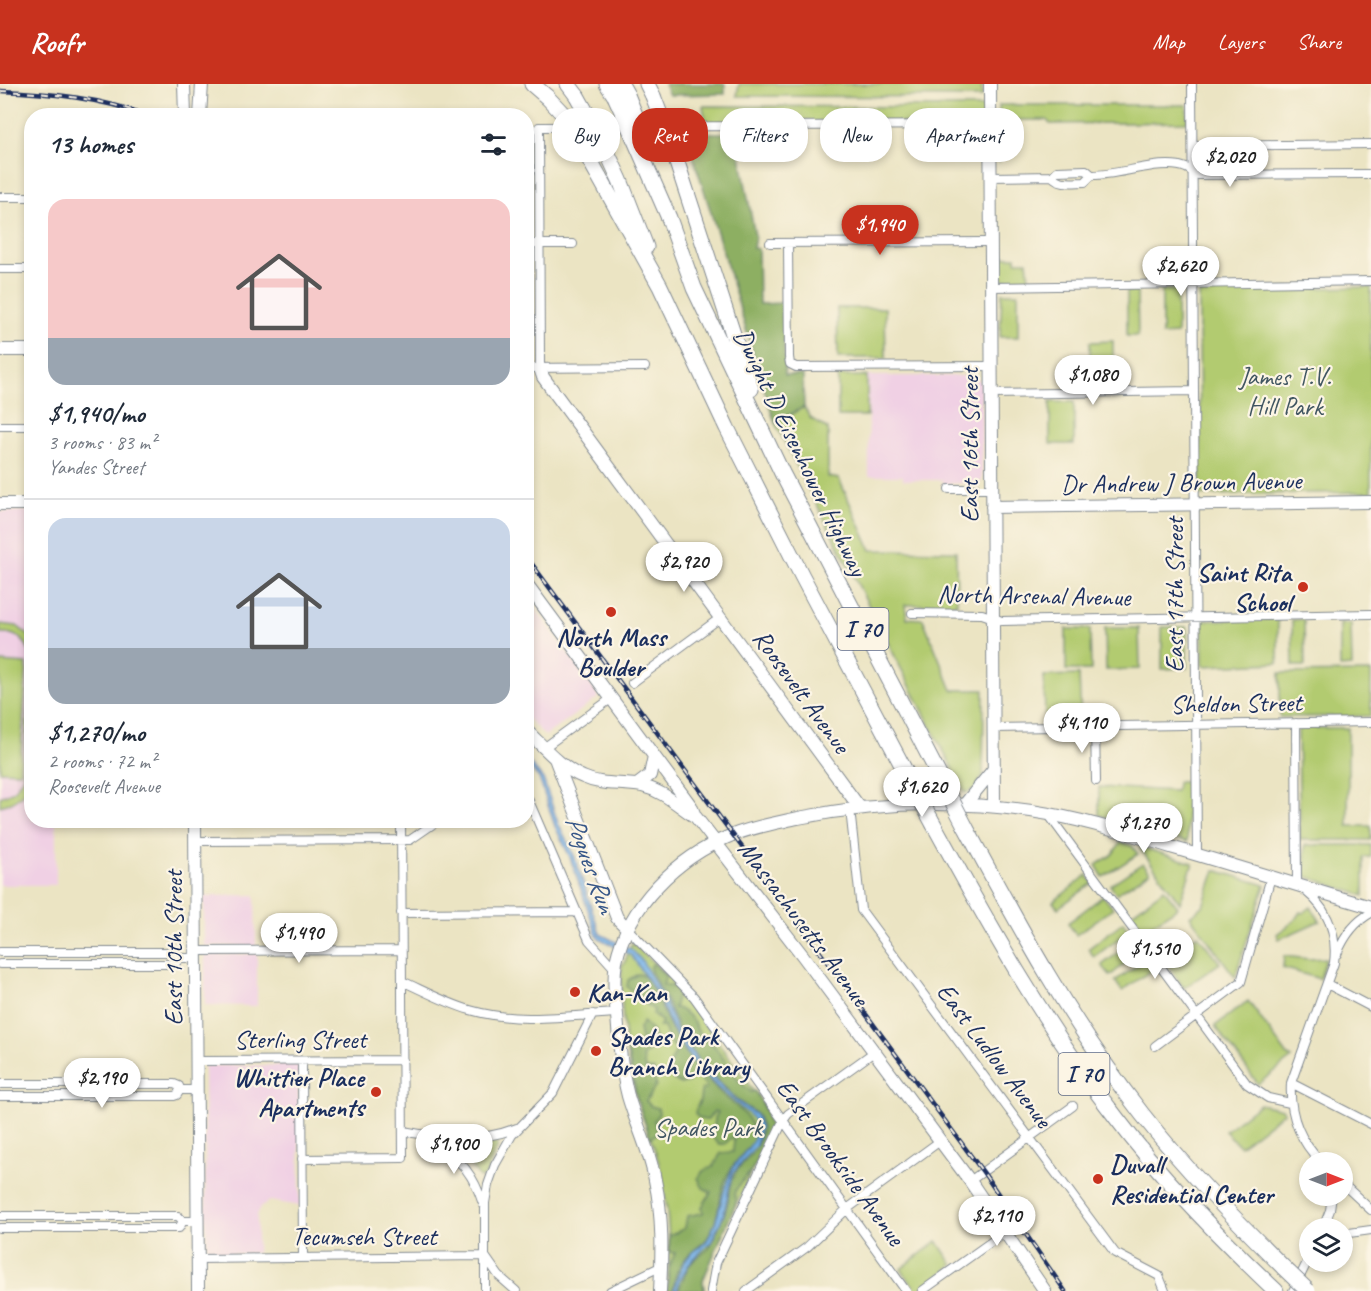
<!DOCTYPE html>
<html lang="en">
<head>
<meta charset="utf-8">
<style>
  :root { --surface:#fff; --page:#f2f2f3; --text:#1f2937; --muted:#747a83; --line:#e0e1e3; --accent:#c8321e }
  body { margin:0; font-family:Caveat,sans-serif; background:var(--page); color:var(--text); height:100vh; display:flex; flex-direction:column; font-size:22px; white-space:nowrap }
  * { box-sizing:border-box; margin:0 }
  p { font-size:20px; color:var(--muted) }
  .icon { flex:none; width:33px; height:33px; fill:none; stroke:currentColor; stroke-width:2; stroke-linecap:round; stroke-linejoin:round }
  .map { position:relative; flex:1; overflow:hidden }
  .sheet { position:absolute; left:24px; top:24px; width:510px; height:720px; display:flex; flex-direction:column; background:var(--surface); border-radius:24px; box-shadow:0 3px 9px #0003 }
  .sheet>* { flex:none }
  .guide { position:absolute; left:552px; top:24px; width:570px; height:54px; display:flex; gap:12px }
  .needle { width:39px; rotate:90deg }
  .fabs { position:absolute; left:1299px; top:1068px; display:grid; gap:12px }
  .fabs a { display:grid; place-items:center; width:54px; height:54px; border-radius:50%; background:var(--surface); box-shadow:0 3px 9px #0003; font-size:30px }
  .price { position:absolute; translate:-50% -51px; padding:0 14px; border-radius:21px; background:#fff; color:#222; font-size:20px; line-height:39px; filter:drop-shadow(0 2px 3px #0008) }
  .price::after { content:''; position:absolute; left:50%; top:36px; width:18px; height:14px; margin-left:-9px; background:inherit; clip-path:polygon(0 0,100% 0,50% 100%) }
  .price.on { background:var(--accent); color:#fff }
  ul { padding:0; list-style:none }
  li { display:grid; align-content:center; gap:12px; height:318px; padding:0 24px }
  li+li { border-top:2px solid var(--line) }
  li span { display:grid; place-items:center; height:186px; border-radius:18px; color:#555 }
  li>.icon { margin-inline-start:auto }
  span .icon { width:108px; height:108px; fill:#fffc; stroke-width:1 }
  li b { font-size:26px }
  h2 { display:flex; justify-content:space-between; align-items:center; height:72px; padding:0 24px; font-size:26px }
  .pill { padding:0 21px; border-radius:24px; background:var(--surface); box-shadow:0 3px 9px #0003; font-size:21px; line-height:54px }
  .pill.on { background:var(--accent); color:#fff }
  header { display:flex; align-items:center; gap:36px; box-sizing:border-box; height:84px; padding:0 30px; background:var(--accent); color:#fff }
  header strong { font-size:28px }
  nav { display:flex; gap:33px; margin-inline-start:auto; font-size:21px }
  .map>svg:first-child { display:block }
  .built { fill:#f0d0e4 }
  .green { fill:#b2cb70; stroke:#667d67; stroke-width:1.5 }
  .forest { fill:#8daf62; stroke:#546f60; stroke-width:1.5 }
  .water { fill:#79b5eb; stroke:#4a72a4; stroke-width:1.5 }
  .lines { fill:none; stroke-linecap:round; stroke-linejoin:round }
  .street-casing { stroke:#838a90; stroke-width:10 }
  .secondary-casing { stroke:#838a90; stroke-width:14 }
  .highway-casing { stroke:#838a90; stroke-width:17 }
  .street { stroke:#fff; stroke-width:8 }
  .secondary { stroke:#fff; stroke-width:12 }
  .highway { stroke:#fff; stroke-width:15 }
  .rail-casing { stroke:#1b2f5e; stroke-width:4.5 }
  .rail { stroke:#fcf5e5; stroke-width:2; stroke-dasharray:7; stroke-linecap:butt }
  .highway-bridge-casing { stroke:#838a90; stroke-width:17; stroke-linecap:butt }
  .highway-bridge { stroke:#fff; stroke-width:15 }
  .poi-dot { fill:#c8321e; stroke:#fcf5e5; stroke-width:2 }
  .labels { text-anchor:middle; stroke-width:4.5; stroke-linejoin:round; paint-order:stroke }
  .shield { fill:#fcf5e5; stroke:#5e6a86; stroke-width:1.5 }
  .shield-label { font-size:24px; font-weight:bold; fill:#1b2f5e }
  .park-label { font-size:26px; fill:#415662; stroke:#fcf5e5 }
  .street-label { font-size:26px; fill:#1b2f5e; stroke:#fcf5e5 }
  .poi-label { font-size:26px; font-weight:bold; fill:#1b2f5e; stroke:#fcf5e5; text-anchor:start }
  .water-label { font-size:27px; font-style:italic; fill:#375788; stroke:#fcf5e5 }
</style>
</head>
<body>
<header>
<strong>Roofr</strong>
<nav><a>Map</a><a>Layers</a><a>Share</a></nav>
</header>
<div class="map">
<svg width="1371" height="1207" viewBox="0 0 1371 1207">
  <rect width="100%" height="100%" fill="#fcf5e5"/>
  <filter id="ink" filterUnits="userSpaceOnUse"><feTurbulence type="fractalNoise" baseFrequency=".0167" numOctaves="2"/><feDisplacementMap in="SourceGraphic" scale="12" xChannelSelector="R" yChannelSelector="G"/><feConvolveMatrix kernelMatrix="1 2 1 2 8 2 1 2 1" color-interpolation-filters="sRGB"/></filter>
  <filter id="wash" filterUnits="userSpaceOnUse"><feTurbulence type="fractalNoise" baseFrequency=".008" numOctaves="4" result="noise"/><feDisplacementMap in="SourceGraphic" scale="24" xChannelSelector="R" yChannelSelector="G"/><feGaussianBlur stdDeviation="1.35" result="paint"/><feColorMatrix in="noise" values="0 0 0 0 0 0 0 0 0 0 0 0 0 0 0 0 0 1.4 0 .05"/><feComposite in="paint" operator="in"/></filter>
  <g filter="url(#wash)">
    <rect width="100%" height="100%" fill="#ebe4c3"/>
    <!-- built -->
    <path class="built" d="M868 292H974L981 298 982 396 981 398 943 400 942 396H903V392H869Z
      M28 427 32 482V736L56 737V801H0V428Z
      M527 513 599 613 545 652 527 634Z
      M255 811 256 862H204V812Z
      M257 870V922L205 921V871Z
      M298 981 300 1122 270 1117 261 1122 257 1132V1169L208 1170 206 1141 204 982Z"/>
    <!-- green -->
    <path class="green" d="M739 0H982V13L737 12Z
      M999 21H1187V38L1050 40 1047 36H1008V39H1001L999 79Z
      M703 22 984 23V38L706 40Z
      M1000 173H1016V177H1027L1029 196H1003L1000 193Z
      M1371 203V408L1200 411 1199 206Z
      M1162 206H1177V250L1162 251Z
      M1127 207H1137L1138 252H1127Z
      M1002 209H1018V253H1000Z
      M837 224H885L886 274H838Z
      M1113 257V299H1090V258Z
      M838 292H867V332H838Z
      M1050 318H1074V360H1050Z
      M804 323 810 334 828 345V393L839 395 871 466 956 467 957 520 905 521 907 534 923 535 952 606H984L983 691 975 705 965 709 775 339Z
      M1278 535V579L1203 582 1202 536Z
      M1304 535 1305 582H1293L1292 536Z
      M0 540 17 542 32 554 31 694C26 710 16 719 0 722V713L14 707 23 693 31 577C30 559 18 548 0 549Z
      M1340 540H1351L1352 582 1340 583Z
      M1162 543H1187V584L1162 585Z
      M1105 544H1139L1140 585 1106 586Z
      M1066 545H1090L1091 586H1066Z
      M0 578 27 580 20 688 0 687Z
      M1371 588V632L1280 633V589Z
      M1079 591 1081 637 1045 638 1044 592Z
      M1300 644H1348V742H1371V756H1300L1298 646Z
      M1177 698H1187V758L1099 731V703L1176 707Z
      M1121 758 1132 762 1138 770 1103 793 1096 781 1112 771Z
      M1305 761H1371V773H1364V812L1305 792Z
      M1141 763 1193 779 1180 819 1140 764Z
      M1143 779 1150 788 1116 810 1110 801Z
      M1215 786 1265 801 1235 893 1190 832 1203 822Z
      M1087 791 1093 799 1058 824 1053 818Z
      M1164 805 1178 823 1144 846 1131 830Z
      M1103 812 1113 824 1076 851 1068 839Z
      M1311 823 1320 837 1279 855 1277 850 1294 837 1300 828 1303 829Z
      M1123 838 1129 847 1094 873 1088 865Z
      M1198 851 1220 879 1184 904 1164 876Z
      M1134 857 1141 866 1110 892 1102 881Z
      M632 859 669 893 684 911 772 1033 773 1042 724 1146 703 1196 704 1207H667C671 1167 669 1127 661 1088 656 1062 643 1038 636 1013 625 971 620 924 622 880H624Z
      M1284 872 1309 875 1326 874 1320 895 1283 884Z
      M1149 874 1156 883 1122 907 1115 897Z
      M1248 917 1288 972 1292 974 1258 1000 1215 942Z
      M1260 1020 1282 1025 1284 1028 1240 1062 1225 1047Z
      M494 1057 498 1062 485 1092 480 1094 458 1066V1062Z
      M937 1157 953 1181 917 1207 901 1185Z"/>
    <!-- forest -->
    <path class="forest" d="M664 0H725V10L669 11Z
      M685 49H736L755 152 753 164 758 165 759 220 783 219 785 291H803L804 323 775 339C743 243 719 145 685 49Z
      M654 879 666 893 663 901 674 903 678 909 674 924 680 925 691 934 698 947 704 955 714 961 739 997 751 1008 755 1007C763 1019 770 1036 769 1050 769 1057 757 1078 753 1084 746 1096 730 1104 736 1119L703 1196 704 1207H678L688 1183 696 1174 708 1165 712 1159 726 1126 731 1097 737 1086 756 1065 762 1044 757 1030 741 1019 700 979 680 949 667 918 651 888 650 883Z
      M638 890 643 891 648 896C658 914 665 933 675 951 686 971 700 987 715 1003 731 1021 757 1031 754 1057 742 1071 728 1084 723 1103 719 1120 717 1139 707 1155 703 1160 697 1163 693 1167 680 1177 674 1191 673 1207H667L669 1184 675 1169 670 1168 669 1152 685 1144 687 1132 703 1129 702 1123 711 1108 703 1104 698 1094 703 1087 713 1083 721 1069 733 1068 734 1055 731 1054 725 1060H719L713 1054 715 1034 718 1028 714 1027 708 1036C701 1036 699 1035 695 1030 695 1024 699 1021 700 1016 701 1011 700 1010 702 1005H706V1001L695 991 689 998 680 1000 673 995 669 982 677 965 670 959 664 943H659L662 938 653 930 654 926 647 921 646 907 642 913H636L634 908 627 903 628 896Z
      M643 938 652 947 656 956 650 967 643 972 645 985 654 986 656 1002 646 1017 651 1022 658 1024 659 1030 654 1036 658 1049 650 1054 637 1015 627 965 641 955 639 945Z"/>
    <!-- water -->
    <path class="water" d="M527 676 543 695 558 739 574 771 600 850 632 866 642 877 663 914 676 945 699 979 734 1015 756 1031 760 1043 756 1061 732 1090 723 1132 711 1158 690 1178 679 1197 677 1207H674C676 1193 681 1180 691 1170 696 1165 704 1162 708 1155 721 1133 721 1108 732 1086 741 1069 759 1060 756 1039L749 1030 716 1002 690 973 671 942 657 909 631 871 599 854 596 849 570 773 555 742 539 694 527 681Z"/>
  </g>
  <g filter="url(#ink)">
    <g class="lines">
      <!-- street casing -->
      <g class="street-casing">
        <path id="street" d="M1192 0 1197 771
          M1193 62 1371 60
          M1052 92C1060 101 1074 98 1085 98L1092 91
          M991 93 1052 92 1057 87 1086 86 1092 91C1117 92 1164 74 1186 84 1190 86 1194 89 1198 91L1371 90
          M0 113H32
          M770 159 991 158
          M788 159 789 273 790 280 796 283 991 282
          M528 160H573
          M0 185H32
          M991 203 1371 197
          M526 284 645 283
          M540 284 539 43 991 41
          M992 310 1194 307
          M0 342H32
          M949 405H992
          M912 529 982 530 1002 537 1371 530
          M632 599 720 534
          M1296 639 1297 801C1325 819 1338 846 1334 879L1291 999C1289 1031 1299 1056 1321 1078
          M1095 642 1096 697
          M993 644 1371 638
          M545 663 612 614
          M526 710 589 856 615 885
          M850 725 861 826 1115 1169 1159 1192 1165 1207
          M1048 730 1247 1000 1268 1014 1290 1019
          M195 757 410 756 439 736
          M401 829 576 828
          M627 844 694 913 906 1207
          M196 867 401 866
          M0 868H176L180 874H196
          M1337 870C1344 853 1354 838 1371 829
          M0 880H175L180 874
          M402 897C424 907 446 919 470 926 518 940 567 932 617 929
          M1327 900 1371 923
          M1155 962 1241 898 1271 793
          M197 977 403 976
          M302 977 303 1174
          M1291 999 1371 1040
          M0 1000H174L179 1002 180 1006
          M0 1012H174L177 1011 180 1006H197
          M403 1047C444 1055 478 1059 517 1044
          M432 1053C458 1076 472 1085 483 1120
          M302 1075 403 1074 401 736
          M970 1097 1073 1022
          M1342 1099 1371 1126
          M0 1132H178L183 1137H197
          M0 1144H179L183 1137
          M1323 1144 1330 1126 1332 1112
          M1342 1150 1371 1146
          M198 1175 485 1172 499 1192 516 1207
          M485 1207V1119L488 1101 495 1081 512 1051 553 1009 593 930
          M610 1207 662 1182
          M711 1207 716 1179 783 1037 788 1030 874 968
          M746 1207 807 1163 847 1125 940 1057
          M922 1207 1005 1148
          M1293 1207 1310 1172"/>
      </g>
      <!-- secondary casing -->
      <g class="secondary-casing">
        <path id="secondary" d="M184 0 185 32
          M990 0 994 722
          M200 32 202 0
          M0 266H32
          M540 284 543 293 860 724
          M0 420H32
          M992 423 1371 418
          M526 499 691 722 695 732 803 872 970 1097 1045 1207
          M526 646C543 662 561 684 583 693 602 702 622 698 642 702 663 707 676 720 694 732
          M556 677 617 834 627 844
          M637 701 650 691 654 672
          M965 720 993 686
          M195 736 198 1207
          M660 1207C662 1169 663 1133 655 1096 650 1067 636 1040 628 1012 621 985 619 958 617 931 615 913 613 895 616 878 628 821 677 774 730 752 752 743 776 739 798 734 882 717 965 715 1049 730 1092 738 1133 751 1174 764 1240 783 1305 804 1371 823"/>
      </g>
      <!-- highway casing -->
      <g class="highway-casing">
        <path id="highway" d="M532 0 547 13
          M568 0 577 12
          M607 0 615 12
          M621 0 627 11
          M647 0 653 12
          M668 51 751 305
          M577 53 660 202 727 344 802 492 912 700
          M600 53 620 96 646 163
          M634 54 669 134 694 204 782 389 944 701
          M934 741C990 843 1046 944 1118 1036 1165 1098 1219 1153 1276 1207
          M965 742C1018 841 1072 941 1142 1030 1185 1085 1235 1135 1284 1184"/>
      </g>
      <!-- street -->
      <use href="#street" class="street"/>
      <!-- secondary -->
      <use href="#secondary" class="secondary"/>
      <!-- highway -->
      <use href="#highway" class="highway"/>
      <!-- rail casing -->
      <g class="rail-casing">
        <path id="rail" d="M0 7C51 9 101 14 149 32
          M526 472 983 1088 1065 1207"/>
      </g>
      <!-- rail -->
      <use href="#rail" class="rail"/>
      <!-- highway-bridge casing -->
      <g class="highway-bridge-casing">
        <path id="highway-bridge" d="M627 11 644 53
          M577 12 600 53
          M615 12 634 54
          M653 12 668 51
          M547 13 564 31 577 53
          M912 700 934 741
          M944 701 965 742
          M1284 1184 1308 1207"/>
      </g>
      <!-- highway-bridge -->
      <use href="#highway-bridge" class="highway-bridge"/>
    </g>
  </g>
  <!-- markers -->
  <g class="poi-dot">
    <circle cx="1303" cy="503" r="6"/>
    <circle cx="611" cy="528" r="6"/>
    <circle cx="575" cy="908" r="6"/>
    <circle cx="596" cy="967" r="6"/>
    <circle cx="376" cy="1008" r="6"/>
    <circle cx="1098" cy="1095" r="6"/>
  </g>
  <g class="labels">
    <!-- shield labels -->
    <g class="shield">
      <rect x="837.5" y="524" width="51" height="42" rx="4.5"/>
      <rect x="1058.5" y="969" width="51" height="42" rx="4.5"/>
    </g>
    <g class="shield-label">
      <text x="863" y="553">I 70</text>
      <text x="1084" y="998">I 70</text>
    </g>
    <!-- park labels -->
    <g class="park-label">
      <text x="1285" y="301">James T.V.<tspan x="1285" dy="30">Hill Park</tspan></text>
      <text x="708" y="1052">Spades Park</text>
    </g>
    <!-- street labels -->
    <g class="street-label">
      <text transform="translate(969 361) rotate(-90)" y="9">East 16th Street</text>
      <text transform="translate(801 368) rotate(64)" y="9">Dwight D Eisenhower Highway</text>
      <text transform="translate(1181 398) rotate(-1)" y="9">Dr Andrew J Brown Avenue</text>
      <text transform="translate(1034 511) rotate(1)" y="9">North Arsenal Avenue</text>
      <text transform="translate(1174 511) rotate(-90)" y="9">East 17th Street</text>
      <text transform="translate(802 607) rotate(54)" y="9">Roosevelt Avenue</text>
      <text transform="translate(1236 619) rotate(-1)" y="9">Sheldon Street</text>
      <text transform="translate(804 839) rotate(53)" y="9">Massachusetts Avenue</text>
      <text transform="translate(173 864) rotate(-90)" y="9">East 10th Street</text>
      <text x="300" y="964">Sterling Street</text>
      <text transform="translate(995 971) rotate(53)" y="9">East Ludlow Avenue</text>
      <text transform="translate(841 1078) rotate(54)" y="9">East Brookside Avenue</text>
      <text x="364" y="1161">Tecumseh Street</text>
    </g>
    <!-- poi labels -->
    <g class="poi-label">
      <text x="1291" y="497" text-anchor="end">Saint Rita<tspan x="1291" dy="30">School</tspan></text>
      <text x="611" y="562" text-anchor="middle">North Mass<tspan x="611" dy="30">Boulder</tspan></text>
      <text x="587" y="917">Kan-Kan</text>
      <text x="608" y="961">Spades Park<tspan x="608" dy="30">Branch Library</tspan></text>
      <text x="364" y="1002" text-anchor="end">Whittier Place<tspan x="364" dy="30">Apartments</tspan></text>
      <text x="1110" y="1089">Duvall<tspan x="1110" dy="30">Residential Center</tspan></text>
    </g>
    <!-- water labels -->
    <g class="water-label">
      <text transform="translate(591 780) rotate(70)" y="9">Pogues Run</text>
    </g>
  </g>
</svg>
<div class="fabs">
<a><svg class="needle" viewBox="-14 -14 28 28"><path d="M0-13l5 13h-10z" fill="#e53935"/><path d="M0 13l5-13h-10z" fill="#747a83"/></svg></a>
<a><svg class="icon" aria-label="layers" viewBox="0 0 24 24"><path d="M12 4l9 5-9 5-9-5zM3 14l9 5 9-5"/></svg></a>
</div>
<b class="price" style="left:1230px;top:104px">$2,020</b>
<b class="price on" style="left:880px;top:172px">$1,940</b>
<b class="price" style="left:1181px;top:213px">$2,620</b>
<b class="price" style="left:1093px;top:322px">$1,080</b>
<b class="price" style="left:684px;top:509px">$2,920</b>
<b class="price" style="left:1082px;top:670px">$4,110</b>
<b class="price" style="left:922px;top:734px">$1,620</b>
<b class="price" style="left:1144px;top:770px">$1,270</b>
<b class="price" style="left:299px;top:880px">$1,490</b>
<b class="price" style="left:1155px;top:896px">$1,510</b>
<b class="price" style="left:102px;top:1025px">$2,190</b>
<b class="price" style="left:454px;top:1091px">$1,900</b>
<b class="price" style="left:997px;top:1163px">$2,110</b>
<div class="guide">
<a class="pill">Buy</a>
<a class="pill on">Rent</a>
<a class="pill">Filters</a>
<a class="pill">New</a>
<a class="pill">Apartment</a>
</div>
<section class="sheet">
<h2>13 homes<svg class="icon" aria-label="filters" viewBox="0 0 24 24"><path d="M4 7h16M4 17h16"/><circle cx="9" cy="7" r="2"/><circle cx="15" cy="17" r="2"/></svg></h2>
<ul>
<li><span style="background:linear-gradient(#f6c9c9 75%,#9aa5b1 0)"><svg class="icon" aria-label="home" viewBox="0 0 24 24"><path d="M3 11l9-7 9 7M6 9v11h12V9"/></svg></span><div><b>$1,940/mo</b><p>3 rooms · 83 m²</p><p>Yandes Street</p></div></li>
<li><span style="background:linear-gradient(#c9d6e8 70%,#9aa5b1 0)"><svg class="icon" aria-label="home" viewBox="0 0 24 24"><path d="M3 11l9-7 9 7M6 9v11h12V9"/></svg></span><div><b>$1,270/mo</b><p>2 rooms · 72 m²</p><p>Roosevelt Avenue</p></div></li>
</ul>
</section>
</div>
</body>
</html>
